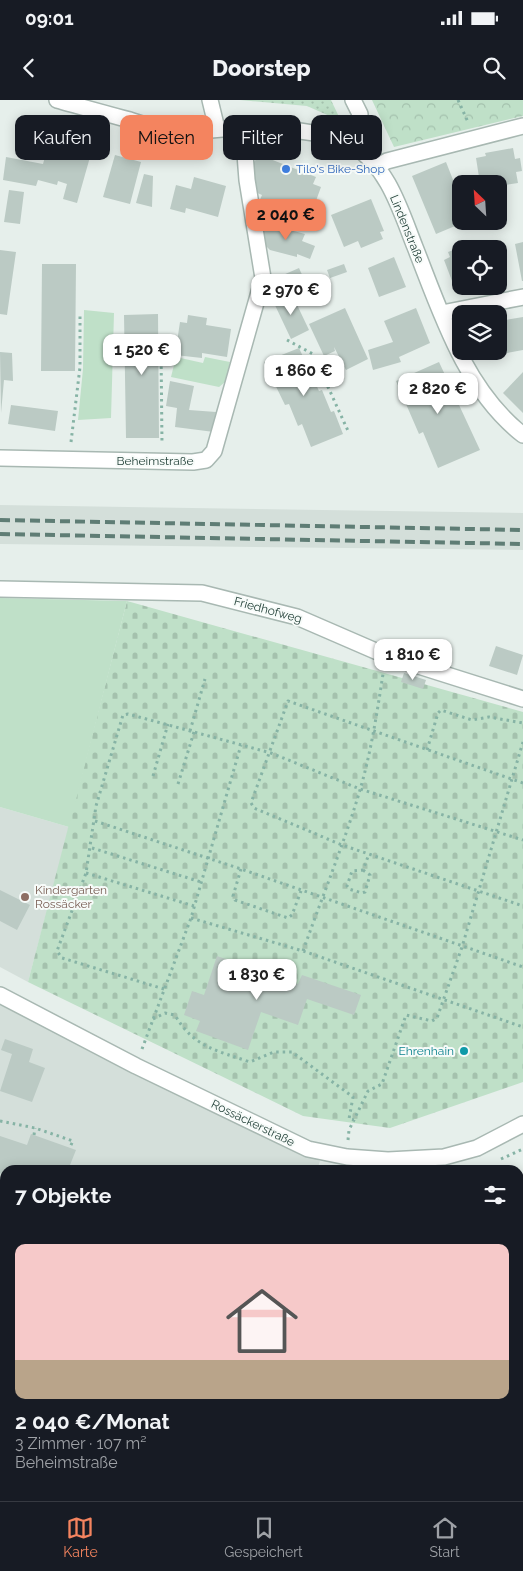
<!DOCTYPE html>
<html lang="de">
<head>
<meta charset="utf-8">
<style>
  :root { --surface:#171b24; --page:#20242c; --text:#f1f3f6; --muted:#9ea1a6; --line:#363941; --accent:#f4845f }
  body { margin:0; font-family:Raleway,sans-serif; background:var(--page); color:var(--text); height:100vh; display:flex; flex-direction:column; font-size:19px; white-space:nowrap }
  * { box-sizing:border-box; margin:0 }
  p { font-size:16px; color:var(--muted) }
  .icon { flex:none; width:28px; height:28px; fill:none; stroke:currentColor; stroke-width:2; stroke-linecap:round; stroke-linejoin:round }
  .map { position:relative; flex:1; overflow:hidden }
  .details { position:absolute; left:0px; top:1065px; width:524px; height:336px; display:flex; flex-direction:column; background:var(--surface); border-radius:15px 15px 0 0; box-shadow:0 2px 12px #0003 }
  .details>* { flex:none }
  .guide { position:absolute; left:15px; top:15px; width:494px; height:45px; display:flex; gap:10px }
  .needle { width:32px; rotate:335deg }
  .buttons { position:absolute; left:452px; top:75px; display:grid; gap:10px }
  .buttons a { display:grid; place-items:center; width:55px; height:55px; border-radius:10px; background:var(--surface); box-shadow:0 2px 12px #0003; font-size:25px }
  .price { position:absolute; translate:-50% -42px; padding:0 11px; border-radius:10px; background:#fff; color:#222; font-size:16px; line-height:32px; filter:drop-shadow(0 1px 2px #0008) }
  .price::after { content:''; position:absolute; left:50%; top:30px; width:15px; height:11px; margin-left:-8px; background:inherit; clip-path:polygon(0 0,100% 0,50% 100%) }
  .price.current { background:var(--accent); color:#111 }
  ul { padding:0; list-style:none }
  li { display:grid; align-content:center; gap:10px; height:265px; padding:0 15px }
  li+li { border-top:1px solid var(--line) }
  li span { display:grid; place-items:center; height:155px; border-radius:10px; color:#555 }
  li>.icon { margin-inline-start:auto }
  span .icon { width:90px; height:90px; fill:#fffc; stroke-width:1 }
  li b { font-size:21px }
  h2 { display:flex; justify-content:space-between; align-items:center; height:60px; padding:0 15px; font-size:21px }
  .pill { padding:0 18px; border-radius:10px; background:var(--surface); box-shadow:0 2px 12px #0003; font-size:18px; line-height:45px }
  .pill.current { background:var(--accent); color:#111 }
  .status { display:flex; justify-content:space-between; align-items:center; height:35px; padding:0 25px; background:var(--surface); direction:ltr }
  .status svg { height:14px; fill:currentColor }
  header { display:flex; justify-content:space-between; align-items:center; height:65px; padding:0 15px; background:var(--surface); font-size:22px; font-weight:800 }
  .dock { display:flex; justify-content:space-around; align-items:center; height:70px; border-top:1px solid var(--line); background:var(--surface); font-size:14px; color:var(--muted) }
  .dock a { display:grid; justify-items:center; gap:2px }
  .dock .current { color:var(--accent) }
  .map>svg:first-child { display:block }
  .built { fill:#d4dfda }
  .grass { fill:url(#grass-dots) }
  .forest { fill:url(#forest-crowns) }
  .cemetery { fill:url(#cemetery-stones) }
  .garden { fill:#bfe0c8 }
  .building { fill:#bbcac4 }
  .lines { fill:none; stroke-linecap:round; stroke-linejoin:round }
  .street-casing { stroke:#a8b8b2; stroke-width:18 }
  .path { stroke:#86b3a5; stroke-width:3; stroke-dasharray:2.5 4; stroke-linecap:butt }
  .street { stroke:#fff; stroke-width:15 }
  .rail { stroke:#5f7d75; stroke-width:4; stroke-dasharray:10 5; stroke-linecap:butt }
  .shop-dot { fill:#3f7fe0; stroke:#f7fbf9; stroke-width:2 }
  .education-dot { fill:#8d6e63; stroke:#f7fbf9; stroke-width:2 }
  .culture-dot { fill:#0f9aa8; stroke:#f7fbf9; stroke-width:2 }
  .labels { text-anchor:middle; stroke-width:4; stroke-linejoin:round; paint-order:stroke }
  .shop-label { font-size:12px; fill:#366cbe; stroke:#f7fbf9; text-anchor:start }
  .street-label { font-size:12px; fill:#24423a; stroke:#f7fbf9 }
  .education-label { font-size:12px; fill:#785e54; stroke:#f7fbf9; text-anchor:start }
  .culture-label { font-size:12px; fill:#0d838f; stroke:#f7fbf9; text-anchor:end }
</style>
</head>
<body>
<div class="status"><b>09:01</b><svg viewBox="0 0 49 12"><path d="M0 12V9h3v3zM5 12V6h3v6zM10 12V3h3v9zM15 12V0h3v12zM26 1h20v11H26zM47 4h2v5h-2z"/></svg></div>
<header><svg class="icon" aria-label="back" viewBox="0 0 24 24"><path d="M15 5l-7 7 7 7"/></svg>Doorstep<svg class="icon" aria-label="search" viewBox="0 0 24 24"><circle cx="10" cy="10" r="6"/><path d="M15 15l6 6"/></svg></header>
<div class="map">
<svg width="523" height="1401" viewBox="0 0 523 1401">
  <defs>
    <pattern id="grass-dots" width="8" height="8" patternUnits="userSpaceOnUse" patternTransform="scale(1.25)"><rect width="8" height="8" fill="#bfe0c8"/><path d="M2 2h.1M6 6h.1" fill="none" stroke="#a4c1ad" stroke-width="1.8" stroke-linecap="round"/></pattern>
    <pattern id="forest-crowns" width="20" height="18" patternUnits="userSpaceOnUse" patternTransform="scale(1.25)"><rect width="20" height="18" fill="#bfe0c8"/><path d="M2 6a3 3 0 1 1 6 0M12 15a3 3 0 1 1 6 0" fill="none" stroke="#a4c1ad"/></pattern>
    <pattern id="cemetery-stones" width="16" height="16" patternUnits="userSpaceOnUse" patternTransform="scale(1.25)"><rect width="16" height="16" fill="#bfe0c8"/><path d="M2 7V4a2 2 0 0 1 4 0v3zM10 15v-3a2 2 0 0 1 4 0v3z" fill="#a4c1ad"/></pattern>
  </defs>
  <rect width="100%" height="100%" fill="#e6efeb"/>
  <!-- built -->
  <path class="built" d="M0 405 523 413V450L0 444Z
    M0 707 69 727 28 882 0 867Z
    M0 905 320 1061 317 1070H5V1396H105L103 1401H0Z"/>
  <!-- grass -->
  <path class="grass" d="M240 0H331L341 21 307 6Z"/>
  <!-- forest -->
  <path class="forest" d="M372 0H523V16L394 47Z"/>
  <!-- cemetery -->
  <path class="cemetery" d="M127 501 523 612V982L390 1028 303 1016 28 882Z"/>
  <!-- garden -->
  <path class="garden" d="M84 210 114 213 111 318 78 320 83 269Z
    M176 257 203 263 205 257 230 262 225 282 219 287 171 277Z
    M0 498 127 501 69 727 0 707Z"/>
  <!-- building -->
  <path class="building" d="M49 42 69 47 70 43 92 50 77 103 63 99 67 84 58 81 57 85 38 80 36 86 3 80 6 57 43 64Z
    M513 48 515 59 520 58 522 71 516 72 518 83 505 85 504 81 490 84 488 76 479 77 476 58 486 56 485 53Z
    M115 55 141 62 130 104 103 97Z
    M258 57H265L316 77 313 84 321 87 309 120 259 102 262 95 253 91 254 62Z
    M446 62 461 100V121H467L436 134 412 76Z
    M144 74 153 76 152 107 136 103Z
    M194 77 226 86 218 117 186 108 185 113 170 109 176 85 191 89Z
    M9 90 24 92 20 124 4 122Z
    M371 99 384 131 380 132 383 139 361 148 358 141 344 147 331 115Z
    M263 123 305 134 302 141 315 146 310 159 297 154V157L270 150 260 140Z
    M492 140 494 149H471L479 145 478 143Z
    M523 142V181H522L515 144Z
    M462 147 461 186 482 187 457 194 444 160 450 157 448 152Z
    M0 150 16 152 7 215 0 214Z
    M394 157 406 187 379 197 368 168Z
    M42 164H76L75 271H41Z
    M344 164 347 172 330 178 327 170Z
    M299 168 304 179 288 186 283 175Z
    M291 192 309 230 291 239 273 201Z
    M345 208 368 259 346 270 334 247 335 251 324 256 309 224Z
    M416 208 430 243 399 257 401 262 373 270 368 250 393 242 384 221Z
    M158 214 159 338H126L124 215Z
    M188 215 207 218 206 225 231 229 227 257 202 253V258L175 255 180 222 187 223Z
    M523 217V250L486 257 484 251H499V221Z
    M299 248 319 291 322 290 331 312 334 311 343 334 311 347 302 324 298 326 289 304 285 305 264 262Z
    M0 252 12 253 13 281 4 280 1 313Z
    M439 262 480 350 438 368 423 332 419 334 396 281Z
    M523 272V313L503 293Z
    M170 281 194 286 189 310 216 312 214 332 175 327 177 308 166 306Z
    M11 305 58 311 55 331 8 324Z
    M496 546 523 555 517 575 489 566Z
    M404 573 426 580 423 589 401 582Z
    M0 790 30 805 17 830 0 821Z
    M217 856 298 884 302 875 361 895 354 915 307 899 298 925 261 912 248 950 196 931 200 921 184 915 192 891 204 895Z
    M5 939 33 949 29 962 45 968 32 1002 0 991 12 954 1 950Z
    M31 1034 76 1050 68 1070H5V1075L0 1073V1036L27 1045Z
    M5 1103V1213L0 1212V1116Z
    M523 1138V1205L519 1204V1149Z
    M0 1239 5 1241V1290L0 1302Z
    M0 1322 5 1323V1396H36L34 1401H0Z
    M244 1396H259L257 1401H242Z
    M263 1396H364L365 1397 363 1401H270V1399Z"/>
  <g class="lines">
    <!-- street casing -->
    <g class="street-casing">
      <path id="street" d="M57 0C82 7 106 14 130 20 142 24 154 29 167 30 192 34 217 28 242 28 274 28 325 30 353 46 388 66 401 112 415 147 441 213 465 290 523 335
        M210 0 217 29
        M352 46 360 14 353 0
        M376 67 387 61 523 26
        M442 213 523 197
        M0 358 193 362 206 360 214 351 263 178 247 80 243 28
        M0 489 202 493 297 517 387 556 523 599
        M0 895 136 966 308 1049 347 1057 388 1060 444 1057 477 1048 523 1024
        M467 1396 482 1401
        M395 1401 400 1396"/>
    </g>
    <!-- path -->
    <path class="path" d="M458 0 468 22
      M287 240 313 254 349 333
      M161 247 162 344
      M71 342 80 267V215
      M190 631 205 579
      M427 650 438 613 441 610 472 620 489 617 523 623
      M153 676 168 624
      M523 683 288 601 251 703 254 708 342 745 523 806
      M178 684 194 632
      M95 721 241 769 523 867
      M92 748 201 782
      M241 769 233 796 235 800 288 818 292 815 301 791
      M363 770 370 775 365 792 362 793 349 789 347 786 352 771 363 770 369 754
      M86 773 194 806
      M191 818 303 851 523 927
      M303 851C322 797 344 744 360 690 371 652 377 613 383 574
      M164 889 62 858 57 851 86 773 96 706 123 615 128 614 271 653 360 689 523 740
      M153 919 165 913 175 915C193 947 218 951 250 962L274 952H292L353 997 349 1019 354 1020
      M142 949 191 818 241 645
      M0 1021 35 1028 73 1041 70 1047
      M34 1035 35 1028
      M348 1040 349 1030 368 991 382 984 406 915 432 921 437 918 462 847 523 642
      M501 1059 523 1049"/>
    <!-- street -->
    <use href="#street" class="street"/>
    <!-- rail -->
    <path class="rail" d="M0 420 523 430
      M0 434 523 444"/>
  </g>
  <!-- markers -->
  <circle class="shop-dot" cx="286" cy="69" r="5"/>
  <circle class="education-dot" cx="25" cy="797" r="5"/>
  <circle class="culture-dot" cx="464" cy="951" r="5"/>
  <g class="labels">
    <!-- shop labels -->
    <g class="shop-label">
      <text x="296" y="73">Tilo's Bike-Shop</text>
    </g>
    <!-- street labels -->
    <g class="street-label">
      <text transform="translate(407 129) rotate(68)" y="4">Lindenstraße</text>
      <text x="155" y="365">Beheimstraße</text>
      <text transform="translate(268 510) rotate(15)" y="4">Friedhofweg</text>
      <text transform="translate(253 1023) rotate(26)" y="4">Rossäckerstraße</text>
    </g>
    <!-- education labels -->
    <g class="education-label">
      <text x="35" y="794">Kindergarten<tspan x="35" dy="14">Rossäcker</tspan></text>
    </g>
    <!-- culture labels -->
    <g class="culture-label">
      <text x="454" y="955">Ehrenhain</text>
    </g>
  </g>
</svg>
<div class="buttons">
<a><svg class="needle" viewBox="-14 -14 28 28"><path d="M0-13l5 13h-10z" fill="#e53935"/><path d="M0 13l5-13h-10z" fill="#9ea1a6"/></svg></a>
<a><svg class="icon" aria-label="locate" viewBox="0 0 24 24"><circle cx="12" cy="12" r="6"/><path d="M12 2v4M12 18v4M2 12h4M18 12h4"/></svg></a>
<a><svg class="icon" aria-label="layers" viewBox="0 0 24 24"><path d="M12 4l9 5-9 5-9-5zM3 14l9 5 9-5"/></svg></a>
</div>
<b class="price current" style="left:286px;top:141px">2 040 €</b>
<b class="price" style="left:291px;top:216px">2 970 €</b>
<b class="price" style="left:142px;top:276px">1 520 €</b>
<b class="price" style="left:304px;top:297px">1 860 €</b>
<b class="price" style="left:438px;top:315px">2 820 €</b>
<b class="price" style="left:413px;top:581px">1 810 €</b>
<b class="price" style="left:257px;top:901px">1 830 €</b>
<div class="guide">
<a class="pill">Kaufen</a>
<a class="pill current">Mieten</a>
<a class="pill">Filter</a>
<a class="pill">Neu</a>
</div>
<section class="details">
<h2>7 Objekte<svg class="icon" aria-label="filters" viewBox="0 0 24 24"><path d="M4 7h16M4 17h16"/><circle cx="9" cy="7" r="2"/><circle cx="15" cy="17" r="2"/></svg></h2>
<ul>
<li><span style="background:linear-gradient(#f6c9c9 75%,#b9a48a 0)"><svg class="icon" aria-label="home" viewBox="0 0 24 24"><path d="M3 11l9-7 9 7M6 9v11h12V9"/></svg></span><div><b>2 040 €/Monat</b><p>3 Zimmer · 107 m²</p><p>Beheimstraße</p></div></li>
</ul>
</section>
</div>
<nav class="dock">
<a class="current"><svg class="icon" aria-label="map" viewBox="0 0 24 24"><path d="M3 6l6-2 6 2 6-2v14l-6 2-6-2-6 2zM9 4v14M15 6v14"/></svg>Karte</a>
<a><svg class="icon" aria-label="saved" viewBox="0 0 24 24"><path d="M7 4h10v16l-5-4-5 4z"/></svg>Gespeichert</a>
<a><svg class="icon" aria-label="home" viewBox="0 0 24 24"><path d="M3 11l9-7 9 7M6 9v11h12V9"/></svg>Start</a>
</nav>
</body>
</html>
